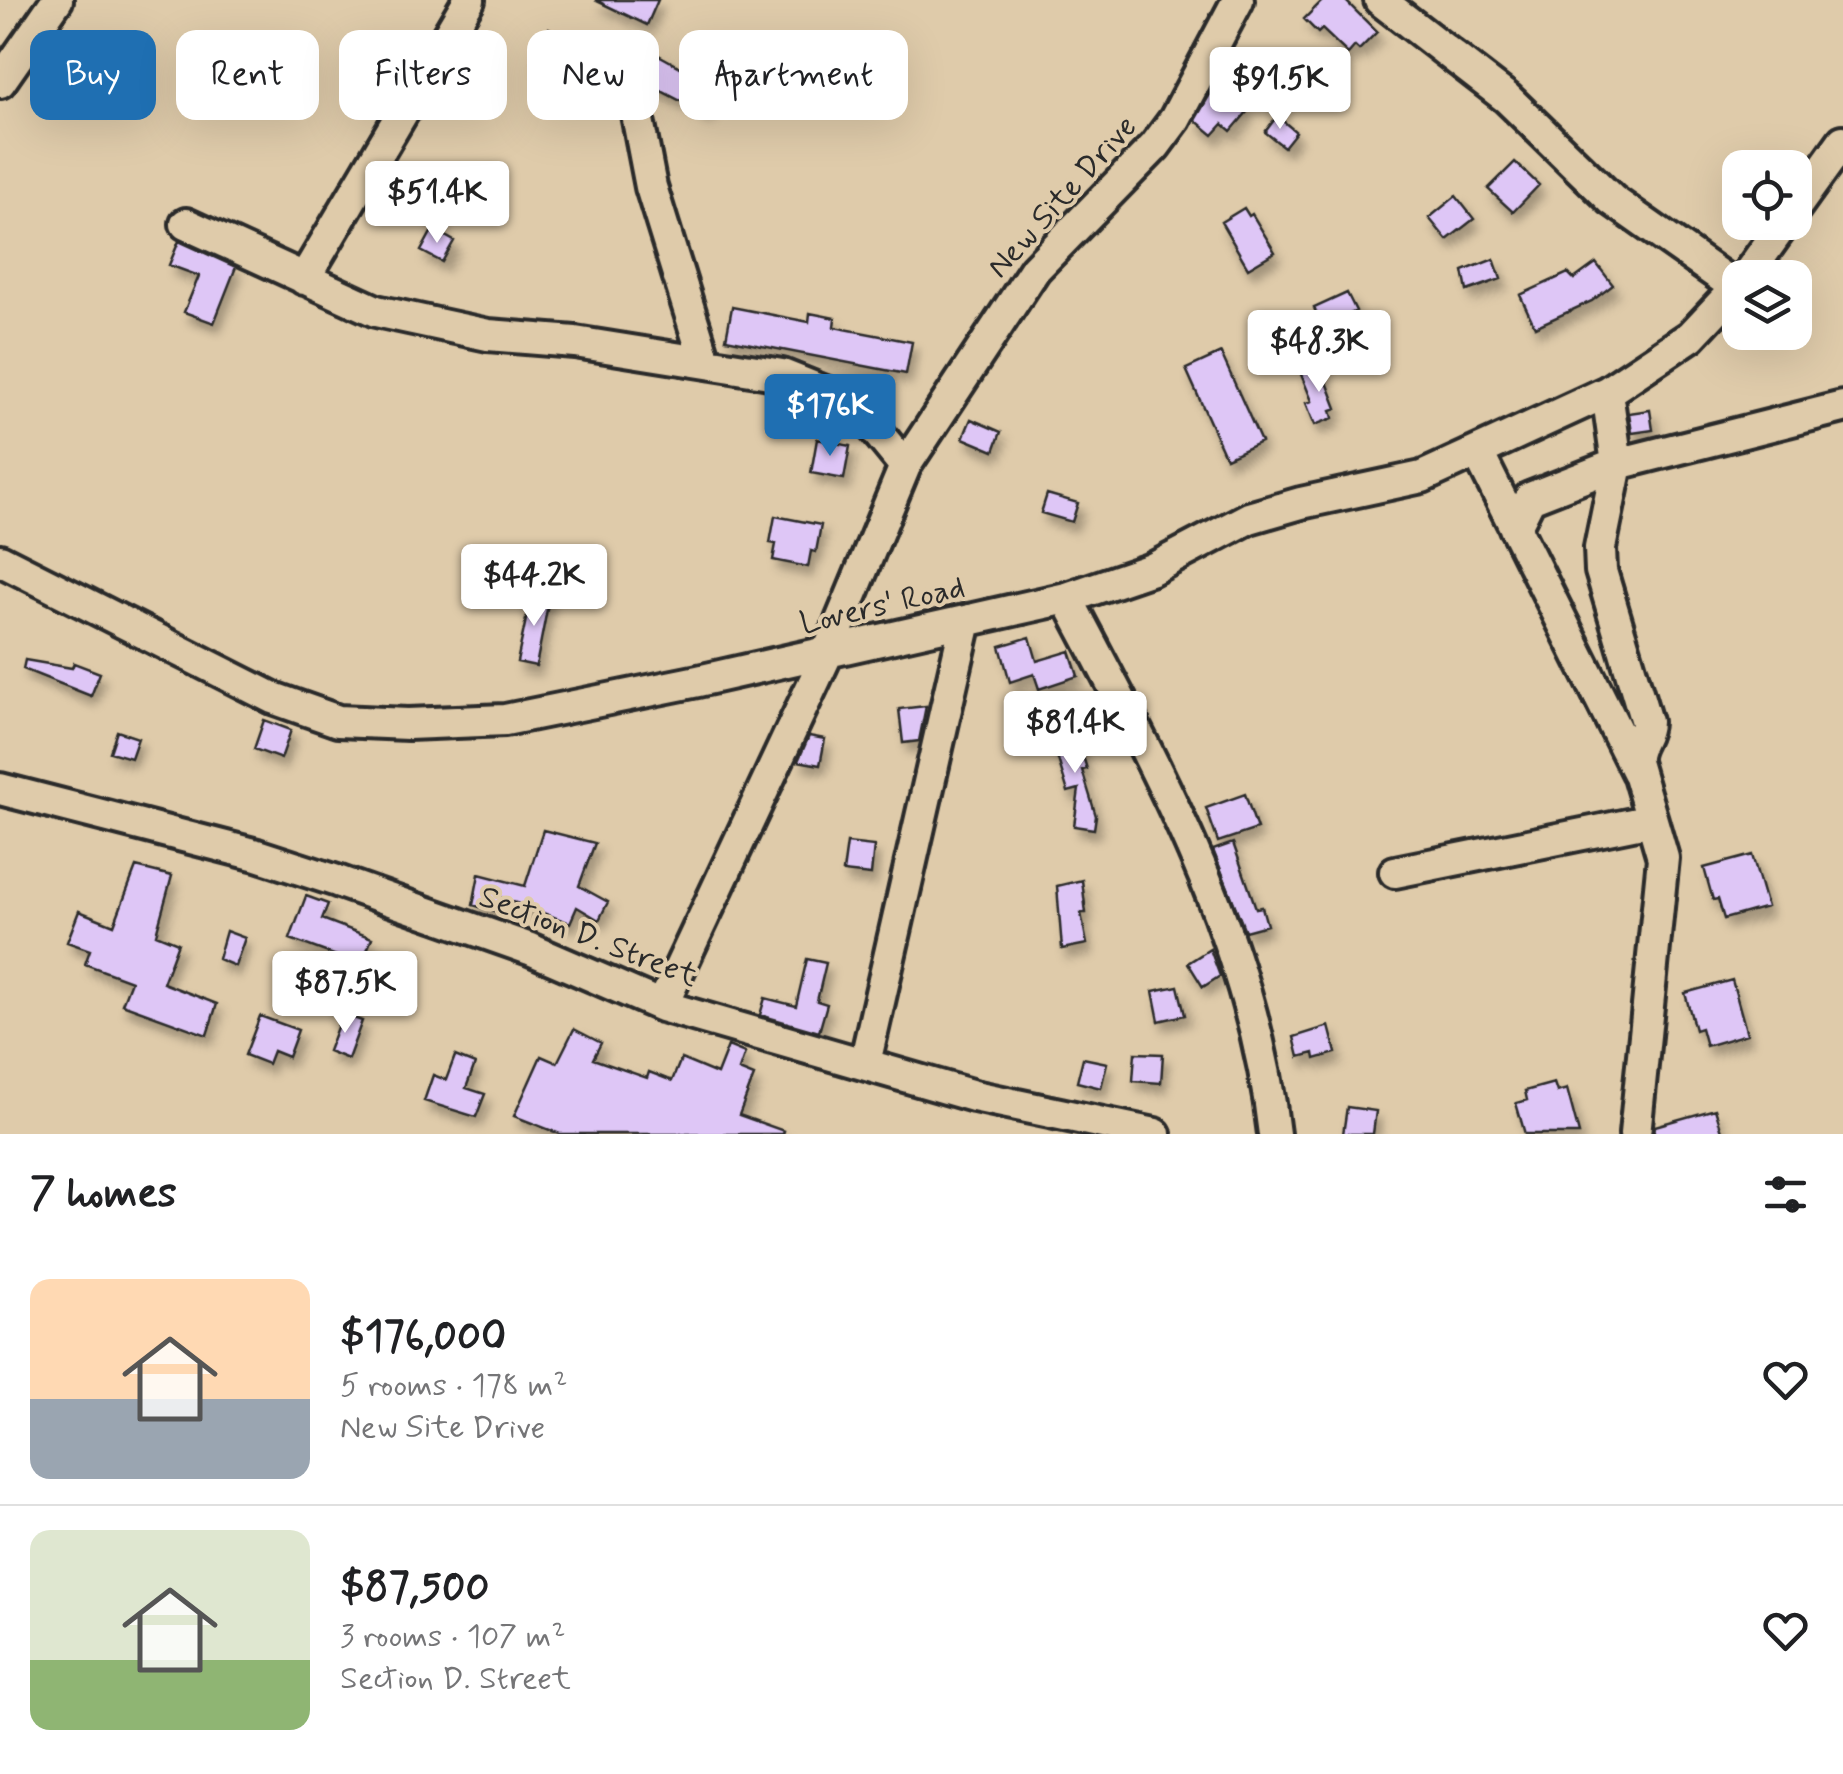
<!DOCTYPE html>
<html lang="en">
<head>
<meta charset="utf-8">
<style>
  :root { --surface:#fff; --page:#f6f6f6; --text:#202124; --muted:#757577; --line:#e0e0e0; --accent:#1f6fb2 }
  body { margin:0; font-family:Mynerve,sans-serif; background:var(--page); color:var(--text); height:100vh; display:flex; flex-direction:column; font-size:38px; white-space:nowrap }
  * { box-sizing:border-box; margin:0 }
  p { font-size:32px; color:var(--muted) }
  .icon { flex:none; width:55px; height:55px; fill:none; stroke:currentColor; stroke-width:2; stroke-linecap:round; stroke-linejoin:round }
  .map { position:relative; height:1134px; overflow:hidden }
  .drawer { display:flex; flex-direction:column; background:var(--surface); flex:1 }
  .drawer>* { flex:none }
  .banner { position:absolute; left:30px; top:30px; width:1000px; height:90px; display:flex; gap:20px }
  .fabs { position:absolute; left:1722px; top:150px; display:grid; gap:20px }
  .fabs a { display:grid; place-items:center; width:90px; height:90px; border-radius:20px; background:var(--surface); box-shadow:0 10px 40px #0002; font-size:50px }
  .price { position:absolute; translate:-50% -85px; padding:0 22px; border-radius:10px; background:#fff; color:#222; font-size:32px; line-height:65px; filter:drop-shadow(0 2px 5px #0008) }
  .price::after { content:''; position:absolute; left:50%; top:60px; width:30px; height:22px; margin-left:-15px; background:inherit; clip-path:polygon(0 0,100% 0,50% 100%) }
  .price.on { background:var(--accent); color:#fff }
  ul { padding:0; list-style:none }
  li { display:flex; align-items:center; gap:30px; height:250px; padding:0 30px }
  li+li { border-top:2px solid var(--line) }
  li span { display:grid; place-items:center; flex:none; width:280px; height:200px; border-radius:20px; color:#555 }
  li>.icon { margin-inline-start:auto }
  span .icon { width:120px; height:120px; fill:#fffc; stroke-width:1 }
  li b { font-size:42px }
  h2 { display:flex; justify-content:space-between; align-items:center; height:120px; padding:0 30px; font-size:42px }
  .pill { padding:0 35px; border-radius:20px; background:var(--surface); box-shadow:0 10px 40px #0002; font-size:35px; line-height:90px }
  .pill.on { background:var(--accent); color:#fff }
  .map>svg:first-child { display:block }
  .building { fill:#dec6f6; stroke:#2b2b2b; stroke-width:2.5; filter:url(#shadow) }
  .lines { fill:none; stroke-linecap:round; stroke-linejoin:round }
  .street-casing { stroke:#2b2b2b; stroke-width:38 }
  .street { stroke:#dfcbaa; stroke-width:30 }
  .labels { text-anchor:middle; stroke-width:8; stroke-linejoin:round; paint-order:stroke }
  .street-label { font-size:32px; fill:#2b2b2b; stroke:#dfcbaa }
</style>
</head>
<body>
<div class="map">
<svg width="1843" height="1134" viewBox="0 0 1843 1134">
  <defs>
    <filter id="shadow"><feDropShadow dx="5" dy="9" stdDeviation="5" flood-color="#0004"/></filter>
  </defs>
  <rect width="100%" height="100%" fill="#dfcbaa"/>
  <filter id="ink" filterUnits="userSpaceOnUse"><feTurbulence type="fractalNoise" baseFrequency=".01" numOctaves="2"/><feDisplacementMap in="SourceGraphic" scale="20" xChannelSelector="R" yChannelSelector="G"/><feConvolveMatrix kernelMatrix="1 2 1 2 8 2 1 2 1" color-interpolation-filters="sRGB"/></filter>
  <g filter="url(#ink)">
    <!-- building -->
    <path class="building" d="M595 0H658L647 25Z
      M1323 0H1345L1377 32 1359 50 1355 46 1348 54 1322 29 1318 33 1304 19Z
      M549 28 580 44 562 78 532 62Z
      M655 53 720 89 706 114 650 85 645 71Z
      M1216 84 1248 111 1231 131 1223 124 1213 135 1195 120Z
      M1277 116 1296 132 1284 147 1265 132Z
      M1515 162 1539 185 1513 212 1488 189Z
      M1456 196 1474 219 1447 240 1429 218Z
      M1244 208 1249 216 1252 214 1275 252 1248 268 1221 222Z
      M433 229 454 241 442 262 421 251Z
      M179 241 236 267 214 323 184 312 199 276 169 265Z
      M1494 259 1501 279 1467 291 1463 271Z
      M1596 263 1613 285 1592 301 1535 327 1520 295 1568 273 1574 279Z
      M1347 293 1356 311 1323 327 1314 308Z
      M732 307 809 322 810 313 835 318 834 327 912 342 906 374 726 339Z
      M1221 353 1261 442 1226 458 1186 369Z
      M1320 364 1337 408 1331 410 1333 418 1315 425 1306 403 1312 401 1300 372Z
      M1650 410 1653 430 1632 433 1629 413Z
      M971 419 1001 432 994 451 963 438Z
      M817 439 850 446 844 479 811 473Z
      M1047 494 1078 503 1072 522 1041 513Z
      M775 516 821 525 816 552 811 551 808 567 773 560 776 544 770 543Z
      M532 591 550 594 536 666 517 662Z
      M1030 637 1037 661 1070 651 1078 676 1039 689 1034 674 1010 682 1000 646Z
      M25 660 72 668 74 663 100 673 91 696 23 669Z
      M926 706 919 741 903 743 899 709Z
      M264 720 291 730 281 759 254 749Z
      M1074 728 1087 769 1082 770 1096 816 1094 829 1074 826 1079 789 1068 792 1051 736Z
      M117 731 138 738 131 758 110 752Z
      M809 736 825 739 820 765 798 761Z
      M1245 794 1257 829 1218 842 1206 808Z
      M543 830 595 843 579 886 608 902 599 920 577 907 570 923 502 898 498 912 473 905 479 874 525 886Z
      M847 843 874 846 871 875 843 872Z
      M1233 843 1256 908 1262 907 1267 925 1245 931 1213 850Z
      M1752 855 1767 907 1724 919 1718 899 1713 900 1704 868Z
      M136 867 172 876 156 934 178 943 163 983 217 1004 207 1035 122 1004 131 981 85 964 90 950 67 942 79 911 114 925Z
      M1082 880 1086 913H1081L1087 944 1062 949 1057 886Z
      M306 896 328 904 322 919 372 938 355 981 362 983 353 1007 326 998 342 958 290 939Z
      M226 931 245 938 235 966 218 959Z
      M1210 949 1220 976 1203 987 1188 963Z
      M807 959 826 963 817 1001 827 1004 819 1032 760 1015 765 998 796 1006Z
      M1732 980 1747 1034 1706 1046 1701 1028 1695 1030 1685 993Z
      M1178 986 1185 1015 1159 1021 1153 991Z
      M342 1014 362 1021 348 1059 328 1051Z
      M260 1016 298 1030 288 1057 273 1051 268 1064 245 1055Z
      M1329 1026 1336 1053 1315 1059 1314 1053 1299 1057 1294 1037Z
      M574 1029 601 1043 593 1059 647 1078 649 1072 672 1081 681 1059 717 1074 728 1046 745 1053 739 1070 754 1076 739 1115 784 1131 783 1134H560L514 1116 541 1056 557 1063Z
      M1135 1053 1163 1054 1161 1083 1133 1081Z
      M455 1056 475 1064 466 1088 485 1094 476 1117 424 1101 433 1075 446 1080Z
      M1083 1058 1107 1063 1101 1088 1077 1082Z
      M1554 1083 1557 1092 1567 1089 1579 1134H1525L1516 1103 1527 1100 1525 1091Z
      M1347 1107 1376 1111 1373 1134H1343Z
      M1715 1109 1723 1134H1654L1655 1126Z"/>
    <g class="lines">
      <!-- street casing -->
      <g class="street-casing">
        <path id="street" d="M1380 0 1507 98 1612 200 1737 288
          M620 50 634 99 651 187 705 361
          M0 82 57 0
          M1795 208 1843 141
          M186 224 376 311 488 335 575 342 782 375 842 399 869 422 905 466
          M1745 278 1785 222
          M304 279 469 0
          M1607 392 1617 464 1600 548 1601 571 1646 722C1646 738 1633 746 1635 762L1663 858 1635 1134
          M1478 453 1637 772
          M1515 528 1530 498 1617 464 1843 407
          M0 560 273 698 338 721 408 724 505 720 698 681 1067 598 1152 569 1249 518 1301 503 1422 477 1607 392 1691 336 1740 284
          M1067 598C1157 770 1252 938 1274 1134
          M0 789 257 855 337 881 530 949 662 1006 974 1096 1155 1134
          M1395 872 1652 820
          M662 1006 828 652 905 466 1035 269 1155 146 1175 119 1238 0
          M865 1063 966 621"/>
      </g>
      <!-- street -->
      <use href="#street" class="street"/>
    </g>
  </g>
  <g class="labels">
    <!-- street labels -->
    <g class="street-label">
      <text transform="translate(1061 196) rotate(-48)" y="11">New Site Drive</text>
      <text transform="translate(882 604) rotate(-13)" y="11">Lovers' Road</text>
      <text transform="translate(589 935) rotate(21)" y="11">Section D. Street</text>
    </g>
  </g>
</svg>
<div class="fabs">
<a><svg class="icon" aria-label="locate" viewBox="0 0 24 24"><circle cx="12" cy="12" r="6"/><path d="M12 2v4M12 18v4M2 12h4M18 12h4"/></svg></a>
<a><svg class="icon" aria-label="layers" viewBox="0 0 24 24"><path d="M12 4l9 5-9 5-9-5zM3 14l9 5 9-5"/></svg></a>
</div>
<b class="price" style="left:1280px;top:132px">$91.5K</b>
<b class="price" style="left:437px;top:246px">$51.4K</b>
<b class="price" style="left:1319px;top:395px">$48.3K</b>
<b class="price on" style="left:830px;top:459px">$176K</b>
<b class="price" style="left:534px;top:629px">$44.2K</b>
<b class="price" style="left:1075px;top:776px">$81.4K</b>
<b class="price" style="left:345px;top:1036px">$87.5K</b>
<div class="banner">
<a class="pill on">Buy</a>
<a class="pill">Rent</a>
<a class="pill">Filters</a>
<a class="pill">New</a>
<a class="pill">Apartment</a>
</div>
</div>
<section class="drawer">
<h2>7 homes<svg class="icon" aria-label="filters" viewBox="0 0 24 24"><path d="M4 7h16M4 17h16"/><circle cx="9" cy="7" r="2"/><circle cx="15" cy="17" r="2"/></svg></h2>
<ul>
<li><span style="background:linear-gradient(#ffd9b3 60%,#9aa5b1 0)"><svg class="icon" aria-label="home" viewBox="0 0 24 24"><path d="M3 11l9-7 9 7M6 9v11h12V9"/></svg></span><div><b>$176,000</b><p>5 rooms · 178 m²</p><p>New Site Drive</p></div><svg class="icon" aria-label="heart" viewBox="0 0 24 24"><path d="M12 20l-8-8c-3-5 5-10 8-4 3-6 11-1 8 4z"/></svg></li>
<li><span style="background:linear-gradient(#dfe7d0 65%,#8fb573 0)"><svg class="icon" aria-label="home" viewBox="0 0 24 24"><path d="M3 11l9-7 9 7M6 9v11h12V9"/></svg></span><div><b>$87,500</b><p>3 rooms · 107 m²</p><p>Section D. Street</p></div><svg class="icon" aria-label="heart" viewBox="0 0 24 24"><path d="M12 20l-8-8c-3-5 5-10 8-4 3-6 11-1 8 4z"/></svg></li>
</ul>
</section>
</body>
</html>
